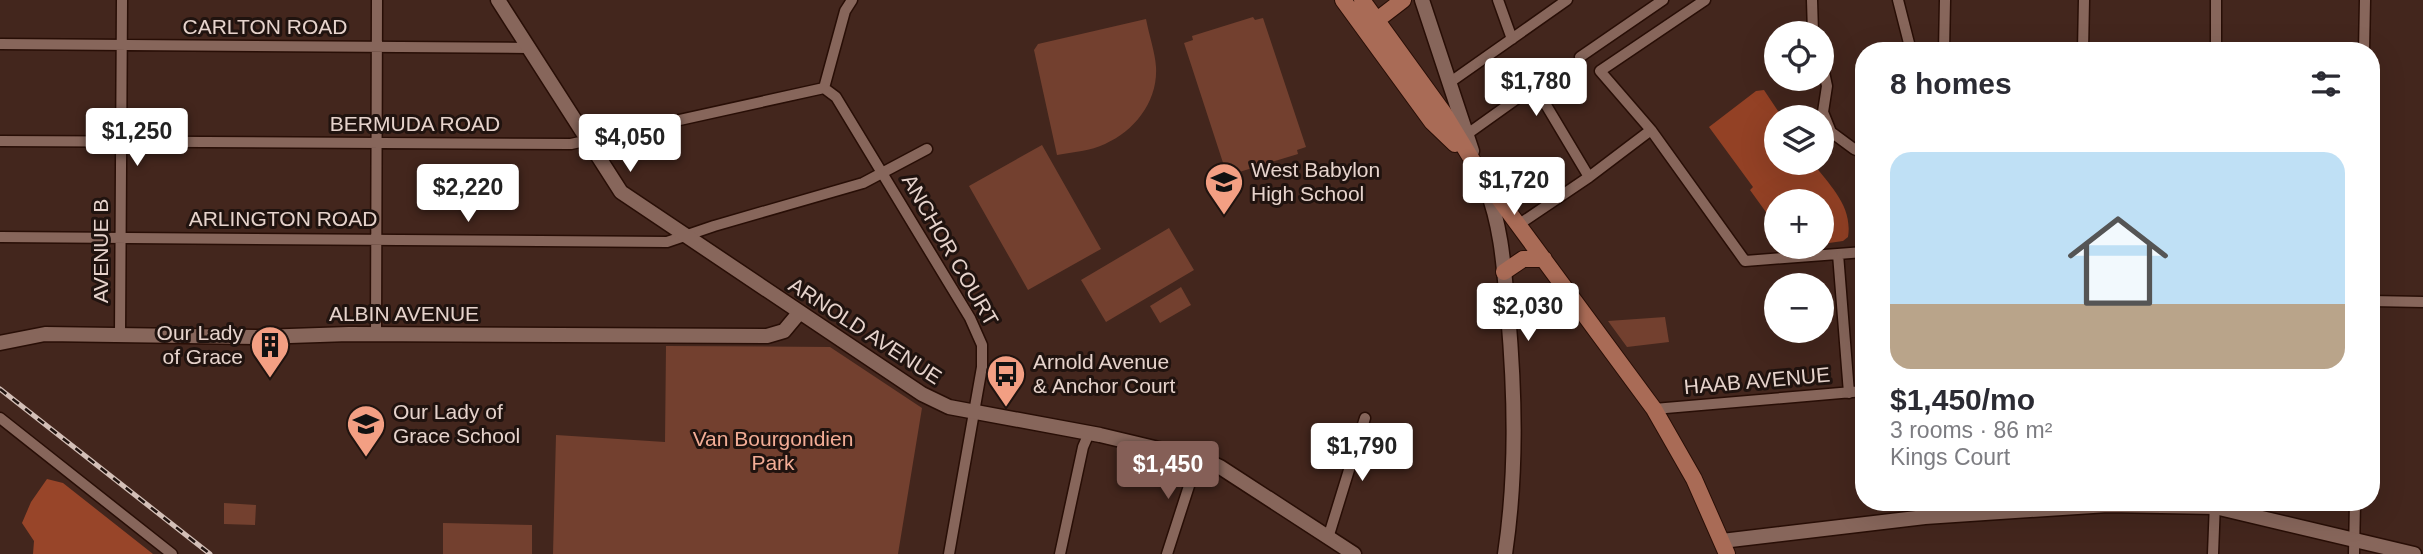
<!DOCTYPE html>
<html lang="en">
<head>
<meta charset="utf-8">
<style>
  :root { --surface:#fff; --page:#f7f7f7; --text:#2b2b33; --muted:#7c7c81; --line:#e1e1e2; --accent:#855f57 }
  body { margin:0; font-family:Helvetica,sans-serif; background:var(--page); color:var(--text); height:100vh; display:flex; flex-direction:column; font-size:26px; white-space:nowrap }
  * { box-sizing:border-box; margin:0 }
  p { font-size:23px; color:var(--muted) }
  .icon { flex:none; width:38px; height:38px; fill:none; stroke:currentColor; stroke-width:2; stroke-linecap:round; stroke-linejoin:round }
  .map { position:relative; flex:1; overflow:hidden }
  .details { position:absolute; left:1855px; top:42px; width:525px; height:469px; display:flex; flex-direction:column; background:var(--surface); border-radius:28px; box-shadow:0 7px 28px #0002 }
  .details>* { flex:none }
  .fabs { position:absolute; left:1764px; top:21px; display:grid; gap:14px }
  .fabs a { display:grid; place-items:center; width:70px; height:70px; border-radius:50%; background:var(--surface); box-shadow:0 7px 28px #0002; font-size:35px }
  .price { position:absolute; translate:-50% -60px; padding:0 16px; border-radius:7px; background:#fff; color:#222; font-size:23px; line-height:46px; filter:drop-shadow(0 2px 4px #0008) }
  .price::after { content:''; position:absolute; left:50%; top:42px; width:21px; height:16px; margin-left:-10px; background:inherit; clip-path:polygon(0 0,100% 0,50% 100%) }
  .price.on { background:var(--accent); color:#fff }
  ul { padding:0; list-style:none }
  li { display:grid; align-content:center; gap:14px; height:371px; padding:0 35px }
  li+li { border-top:2px solid var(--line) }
  li span { display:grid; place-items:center; height:217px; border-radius:21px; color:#555 }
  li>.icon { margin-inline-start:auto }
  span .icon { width:126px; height:126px; fill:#fffc; stroke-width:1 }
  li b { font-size:30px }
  h2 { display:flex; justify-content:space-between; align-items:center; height:84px; padding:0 35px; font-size:30px }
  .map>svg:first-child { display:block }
  .green { fill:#73402f }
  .forest { fill:#984529 }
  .water { fill:#934125 }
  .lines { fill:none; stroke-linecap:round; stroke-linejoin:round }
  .street-casing { stroke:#280e06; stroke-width:13 }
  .secondary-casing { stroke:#280e06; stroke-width:17 }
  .primary-casing { stroke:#280e06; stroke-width:18 }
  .street { stroke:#87665b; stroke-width:10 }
  .secondary { stroke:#87665b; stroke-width:14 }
  .primary { stroke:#a96b56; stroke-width:16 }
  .rail-casing { stroke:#d3bfb7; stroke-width:5 }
  .rail { stroke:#20130f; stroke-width:2.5; stroke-dasharray:8; stroke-linecap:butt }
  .labels { text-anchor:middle; stroke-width:6; stroke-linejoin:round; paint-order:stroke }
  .street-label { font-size:21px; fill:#e6d3cc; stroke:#20130f }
  .poi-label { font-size:21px; fill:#e6d3cc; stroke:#20130f; text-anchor:start }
  .park-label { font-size:21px; fill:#f3ad96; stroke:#20130f }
</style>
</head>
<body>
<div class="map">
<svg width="2423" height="554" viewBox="0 0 2423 554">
  <rect width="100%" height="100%" fill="#43261d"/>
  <!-- green -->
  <path class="green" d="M1253 17 1255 20 1263 18 1306 147 1297 150 1298 154 1236 173 1235 170 1226 172 1184 43 1193 40 1192 36Z
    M1146 19C1149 35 1155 52 1156 67 1158 101 1135 131 1105 144 1091 151 1073 152 1057 155L1034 50 1038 44Z
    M1042 145 1101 249 1028 290 969 186Z
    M1169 228 1194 270 1106 322 1081 280Z
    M1181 287 1191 305 1160 323 1150 306Z
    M1665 317 1669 342 1627 347 1608 321Z
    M666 346 830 347 922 408 898 554H553L556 435 665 442Z
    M224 503 256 505 255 525 224 524Z
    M443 523 532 525V554H443Z"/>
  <!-- forest -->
  <path class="forest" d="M47 479 63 483 153 554H33L34 541 22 523 31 502Z"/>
  <!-- water -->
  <path class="water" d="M1764 90 1782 117H1776V163H1813C1830 186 1853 206 1848 237L1843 241 1822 244V201H1776V226L1750 190 1753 187 1709 127 1756 91Z"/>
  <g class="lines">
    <!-- street casing -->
    <g class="street-casing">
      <path id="street" d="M1498 0 1512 39
        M1705 0 1600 71 1651 130 1745 261 1864 252
        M1812 0 1813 33
        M1898 0 1911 51
        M2216 0V51
        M0 44 529 48
        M1944 51 1945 0
        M2083 51 2084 0
        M2364 51 2365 0
        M1580 57 1663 0
        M1822 63 1827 86 1823 112 1831 132 1854 149 1864 153
        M1449 83 1567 0
        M824 88 836 97 970 318 982 345V367L949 554
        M824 88 845 11 852 0
        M1466 135 1522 95 1535 94 1543 100 1589 177
        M0 141 571 144 824 88
        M1518 225 1589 177 1651 130
        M0 237 667 242 714 226 863 183 927 149
        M1838 254 1849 393
        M2371 301 2423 302
        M376 334 377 0
        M120 335 122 0
        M1654 409 1864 391
        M0 418 172 554
        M1923 502 1925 517
        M1328 538 1365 418
        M1060 554 1083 447 1089 433
        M1167 554 1198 458
        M2213 554 2215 502
        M2354 554 2355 502"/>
    </g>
    <!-- secondary casing -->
    <g class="secondary-casing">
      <path id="secondary" d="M498 0 621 192 922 394 949 407 1100 435 1205 460 1220 467 1354 554
        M1422 0 1472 151
        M1486 187C1502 228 1504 270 1508 313 1515 394 1517 473 1505 554
        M0 343 45 334 260 337 349 334 767 336 784 331 799 313
        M1722 541 1925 517 2108 505 2215 507 2414 554"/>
    </g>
    <!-- primary casing -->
    <g class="primary-casing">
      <path id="primary" d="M1343 0 1432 122 1455 144
        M1362 0 1443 112 1480 173 1654 409 1694 479 1727 554
        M1377 20 1403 0
        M1504 272 1523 259H1544"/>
    </g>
    <!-- street -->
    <use href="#street" class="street"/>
    <!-- secondary -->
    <use href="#secondary" class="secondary"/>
    <!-- primary -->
    <use href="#primary" class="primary"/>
    <!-- rail casing -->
    <g class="rail-casing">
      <path id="rail" d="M0 389 210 554"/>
    </g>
    <!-- rail -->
    <use href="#rail" class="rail"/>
  </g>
  <!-- icons -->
  <defs>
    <g id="school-pin" transform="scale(2.0125)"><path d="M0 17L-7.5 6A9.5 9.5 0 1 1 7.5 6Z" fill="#f39f83" stroke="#20130f"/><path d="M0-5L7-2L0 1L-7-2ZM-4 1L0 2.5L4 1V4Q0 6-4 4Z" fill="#111"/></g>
    <g id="building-pin" transform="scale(2.0125)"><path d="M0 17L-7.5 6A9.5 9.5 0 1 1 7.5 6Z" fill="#f39f83" stroke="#20130f"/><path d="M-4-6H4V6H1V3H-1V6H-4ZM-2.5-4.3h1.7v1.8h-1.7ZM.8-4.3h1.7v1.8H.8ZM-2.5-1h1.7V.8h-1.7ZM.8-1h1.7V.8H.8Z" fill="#111"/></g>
    <g id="bus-pin" transform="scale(2.0125)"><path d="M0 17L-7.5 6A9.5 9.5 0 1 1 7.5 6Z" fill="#f39f83" stroke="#20130f"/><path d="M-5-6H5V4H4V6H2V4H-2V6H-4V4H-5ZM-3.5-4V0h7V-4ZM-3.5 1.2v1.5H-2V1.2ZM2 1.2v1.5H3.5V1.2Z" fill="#111"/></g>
  </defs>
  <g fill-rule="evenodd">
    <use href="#school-pin" x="1224" y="182"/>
    <use href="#building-pin" x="270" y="345"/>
    <use href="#bus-pin" x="1006" y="374"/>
    <use href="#school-pin" x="366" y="424"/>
  </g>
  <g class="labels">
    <!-- street labels -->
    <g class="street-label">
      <text x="265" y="34">CARLTON ROAD</text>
      <text x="415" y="131">BERMUDA ROAD</text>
      <text x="283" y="226">ARLINGTON ROAD</text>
      <text transform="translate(950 250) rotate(60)" y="7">ANCHOR COURT</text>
      <text transform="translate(101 251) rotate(-90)" y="7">AVENUE B</text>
      <text x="404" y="321">ALBIN AVENUE</text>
      <text transform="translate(865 331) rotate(33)" y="7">ARNOLD AVENUE</text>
      <text transform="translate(1757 381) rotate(-5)" y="7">HAAB AVENUE</text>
    </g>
    <!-- poi labels -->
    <g class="poi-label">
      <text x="1251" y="177">West Babylon<tspan x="1251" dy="24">High School</tspan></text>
      <text x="243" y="340" text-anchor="end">Our Lady<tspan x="243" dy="24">of Grace</tspan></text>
      <text x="1033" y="369">Arnold Avenue<tspan x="1033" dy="24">&amp; Anchor Court</tspan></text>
      <text x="393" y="419">Our Lady of<tspan x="393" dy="24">Grace School</tspan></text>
    </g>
    <!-- park labels -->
    <g class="park-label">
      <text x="773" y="446">Van Bourgondien<tspan x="773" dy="24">Park</tspan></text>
    </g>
  </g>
</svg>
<div class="fabs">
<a><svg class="icon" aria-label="locate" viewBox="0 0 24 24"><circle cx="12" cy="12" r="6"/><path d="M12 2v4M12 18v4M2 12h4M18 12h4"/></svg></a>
<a><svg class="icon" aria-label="layers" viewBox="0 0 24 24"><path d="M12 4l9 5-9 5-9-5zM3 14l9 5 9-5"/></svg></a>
<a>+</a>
<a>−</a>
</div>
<b class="price" style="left:1536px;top:118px">$1,780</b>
<b class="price" style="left:137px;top:168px">$1,250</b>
<b class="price" style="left:630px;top:174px">$4,050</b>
<b class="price" style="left:1514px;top:217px">$1,720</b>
<b class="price" style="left:468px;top:224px">$2,220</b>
<b class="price" style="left:1528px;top:343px">$2,030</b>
<b class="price" style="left:1362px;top:483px">$1,790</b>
<b class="price on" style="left:1168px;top:501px">$1,450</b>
<section class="details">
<h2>8 homes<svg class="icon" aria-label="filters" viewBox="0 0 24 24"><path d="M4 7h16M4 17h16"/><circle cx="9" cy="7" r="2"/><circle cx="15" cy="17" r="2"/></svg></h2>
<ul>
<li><span style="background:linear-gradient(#bfe0f5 70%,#b9a48a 0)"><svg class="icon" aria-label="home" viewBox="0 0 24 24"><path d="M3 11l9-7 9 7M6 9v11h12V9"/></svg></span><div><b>$1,450/mo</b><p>3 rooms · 86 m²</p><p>Kings Court</p></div></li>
</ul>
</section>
</div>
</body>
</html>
